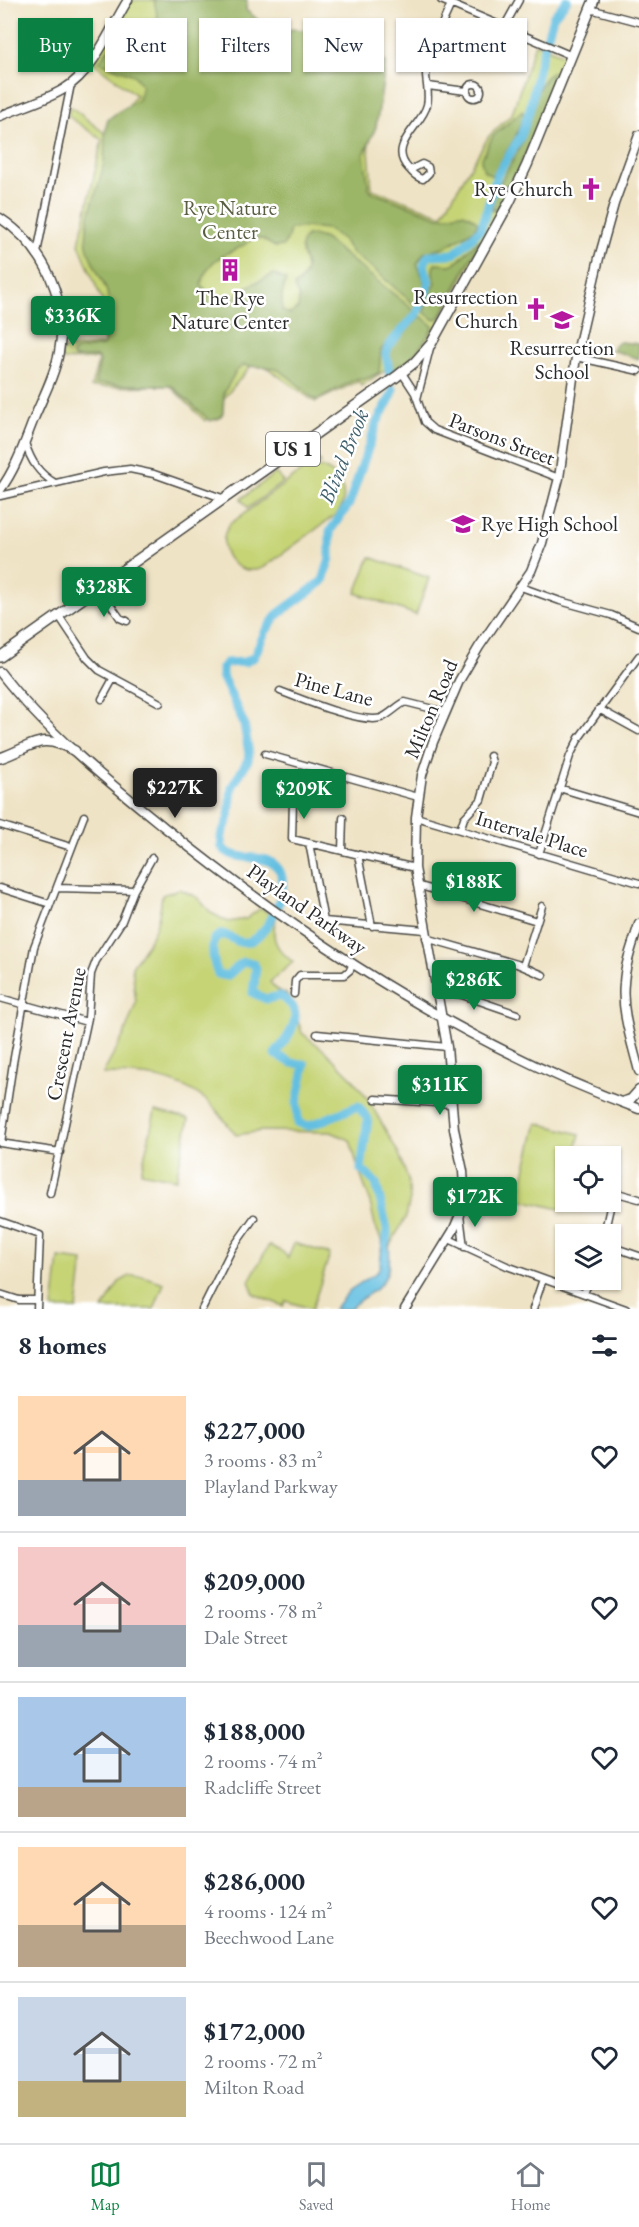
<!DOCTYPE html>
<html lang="en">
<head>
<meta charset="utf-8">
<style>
  :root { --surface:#fff; --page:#f2f2f3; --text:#1f2937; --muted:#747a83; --line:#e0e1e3; --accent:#0b8043 }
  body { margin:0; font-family:"EB Garamond",serif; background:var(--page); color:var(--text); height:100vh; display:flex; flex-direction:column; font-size:22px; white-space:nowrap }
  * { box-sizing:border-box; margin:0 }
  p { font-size:20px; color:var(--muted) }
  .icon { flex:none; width:33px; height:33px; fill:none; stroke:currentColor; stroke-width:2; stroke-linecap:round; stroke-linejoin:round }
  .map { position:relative; height:1309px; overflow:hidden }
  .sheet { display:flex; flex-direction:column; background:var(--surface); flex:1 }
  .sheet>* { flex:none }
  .banner { position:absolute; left:18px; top:18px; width:603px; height:54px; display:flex; gap:12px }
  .tools { position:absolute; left:555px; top:1146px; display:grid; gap:12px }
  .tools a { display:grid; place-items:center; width:66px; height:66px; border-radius:0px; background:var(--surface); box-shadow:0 2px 4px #0004; font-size:30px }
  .price { position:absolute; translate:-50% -51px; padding:0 14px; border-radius:6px; background:var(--accent); color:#fff; font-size:20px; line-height:39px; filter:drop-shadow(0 2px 3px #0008) }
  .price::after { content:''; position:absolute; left:50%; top:36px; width:18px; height:14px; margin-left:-9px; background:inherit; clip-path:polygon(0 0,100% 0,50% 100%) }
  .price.selected { background:#222; color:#fff }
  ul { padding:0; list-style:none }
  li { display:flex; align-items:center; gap:18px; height:150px; padding:0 18px }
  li+li { border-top:2px solid var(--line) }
  li span { display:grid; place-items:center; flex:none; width:168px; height:120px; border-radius:0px; color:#555 }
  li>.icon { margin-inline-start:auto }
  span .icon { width:72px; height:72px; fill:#fffc; stroke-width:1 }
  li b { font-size:26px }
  h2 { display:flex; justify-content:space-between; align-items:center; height:72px; padding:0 18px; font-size:26px }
  .chip { padding:0 21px; border-radius:0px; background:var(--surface); box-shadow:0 2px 4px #0004; font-size:21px; line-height:54px }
  .chip.selected { background:var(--accent); color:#fff }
  .tabs { display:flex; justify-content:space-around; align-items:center; height:84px; border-top:2px solid var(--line); background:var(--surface); font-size:16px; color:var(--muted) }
  .tabs a { display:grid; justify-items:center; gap:3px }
  .tabs .selected { color:var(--accent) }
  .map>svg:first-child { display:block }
  .green { fill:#c6d476; stroke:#788050; stroke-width:1.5 }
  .forest { fill:#9cb667; stroke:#647049; stroke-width:1.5 }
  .water { fill:#64bfe1; stroke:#487586; stroke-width:1.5 }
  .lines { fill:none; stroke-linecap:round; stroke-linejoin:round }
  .river { stroke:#64bfe1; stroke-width:9 }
  .street-casing { stroke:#484742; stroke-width:9 }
  .secondary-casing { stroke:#484742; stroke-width:11 }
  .primary-casing { stroke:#484742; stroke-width:12 }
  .street { stroke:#fff; stroke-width:6 }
  .secondary { stroke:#fff; stroke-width:8 }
  .primary { stroke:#fff; stroke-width:9 }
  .labels { text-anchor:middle; stroke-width:5; stroke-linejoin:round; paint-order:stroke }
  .shield { fill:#fff; stroke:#6b6b6b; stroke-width:1.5 }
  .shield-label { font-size:20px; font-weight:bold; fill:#2b2b2b }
  .poi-label { font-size:21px; fill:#2b2b2b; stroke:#fff; text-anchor:end }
  .park-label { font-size:21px; fill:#5a5e42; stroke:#fff }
  .street-label { font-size:21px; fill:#2b2b2b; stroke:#fff }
  .water-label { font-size:22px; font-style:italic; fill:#3f5f6b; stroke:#fff }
</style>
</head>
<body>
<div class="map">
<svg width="639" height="1309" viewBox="0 0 639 1309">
  <rect width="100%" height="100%" fill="#fff"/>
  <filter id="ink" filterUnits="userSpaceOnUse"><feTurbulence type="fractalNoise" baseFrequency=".0167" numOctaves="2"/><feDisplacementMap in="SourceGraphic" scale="12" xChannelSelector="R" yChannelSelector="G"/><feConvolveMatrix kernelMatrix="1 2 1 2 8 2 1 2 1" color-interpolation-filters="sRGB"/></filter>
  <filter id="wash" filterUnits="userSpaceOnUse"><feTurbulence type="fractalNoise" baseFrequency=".008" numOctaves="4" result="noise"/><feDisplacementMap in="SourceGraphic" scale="24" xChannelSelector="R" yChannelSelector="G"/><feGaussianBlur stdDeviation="1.35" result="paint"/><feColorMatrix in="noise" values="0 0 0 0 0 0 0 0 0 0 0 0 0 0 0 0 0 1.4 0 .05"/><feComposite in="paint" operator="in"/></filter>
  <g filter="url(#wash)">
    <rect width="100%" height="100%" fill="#efe3c5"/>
    <!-- green -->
    <path class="green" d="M131 0H216L363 74 372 189 442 215 489 136 512 114 535 43 568 57 522 169 432 335 420 353H412L361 386 359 381 315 402 256 360 205 421 170 386 91 387 99 359 61 360 63 349 104 344 103 303 79 244 102 140 68 116 70 106 107 135 136 95 94 63Z
      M318 459 321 463 315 467C339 469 351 493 338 513L263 568C235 579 212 548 230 524Z
      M276 473 283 482 248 508 241 499Z
      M370 557 429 578 416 615 356 593Z
      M180 889 198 898 211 913 228 922 246 919 261 908 276 919C270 939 277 950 293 962L270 982 277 990 285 993 291 999 302 1033 325 1051 352 1078 368 1099 399 1154 408 1180 410 1199 406 1217 390 1245 387 1229 382 1242 375 1225 369 1198 359 1171 350 1140 331 1132 262 1131 236 1135C227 1124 217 1109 206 1100 175 1075 140 1075 103 1074L124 1035 136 1003 132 966C152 939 159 927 162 895Z
      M155 1111 189 1119 176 1179 141 1172Z
      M537 1123 580 1134 574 1156H566L565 1189 560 1209 518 1199Z
      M294 1243 330 1254 312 1309 286 1301 283 1306 254 1294 249 1281 269 1245 283 1252 288 1258Z
      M59 1258 83 1261 77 1309H53Z
      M130 1276H142L164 1283 154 1309H103L119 1282Z"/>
    <!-- forest -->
    <path class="forest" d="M154 0H247L246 10 273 32 295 29 318 32 352 49 386 62 376 127 364 155 369 189 374 193 439 217C460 217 457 205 478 222L474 230 445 247 424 253 417 264 424 279 425 288 417 307 371 267 353 254 343 240 328 229 306 227 290 229 287 241 283 246 275 247 262 239 254 238C231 257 211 250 201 285L212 296 232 299 242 289 274 274 286 280 282 295V311L290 314 298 308 299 298 294 286C322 266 290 254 306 236H316L325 239 415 311 381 350 379 373 363 380 358 378 317 400C306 396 290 373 273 368 267 366 254 368 244 365L236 371 224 393 223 413 220 418 210 421 172 386 95 384 100 361 96 357 75 358 72 355 73 352 77 350 103 346C108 330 111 309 107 292 102 276 90 263 87 245 83 217 100 189 104 161 105 152 104 125 108 120 115 112 129 106 138 100L142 86 134 75 99 62 111 45 136 50 151 44 158 20Z
      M553 72 557 76C547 99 509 202 493 211L492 209C494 186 509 170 519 149 527 133 531 117 535 99 538 89 543 77 553 72Z
      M522 111 524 116 515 138 492 176 484 171 481 160 493 136Z
      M480 240 440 317 434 320 424 312 428 297 436 283C433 276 431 270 435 264 440 264 446 265 450 265 463 262 469 245 480 240Z
      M421 316 433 326 432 330 411 360 395 371 392 370 389 353 391 347Z
      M620 342 639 344V359L612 350 614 346Z"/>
    <!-- water -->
    <path class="water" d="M234 45 264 52 265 60 260 65 248 54 231 48Z
      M387 1228C390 1247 394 1274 377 1288 368 1296 358 1299 350 1309H334L350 1290 377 1272 380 1266 382 1242Z"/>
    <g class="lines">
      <!-- river -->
      <path class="river" d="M390 375 386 354 389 345 417 314 429 283 424 265 427 258 430 255 454 254 481 229 497 175 521 136 530 109 539 65 553 17 567 0
        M387 1240V1228L376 1183 361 1169 368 1119 358 1106 309 1126 298 1123 297 1103 305 1064 292 1063 275 1054C284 1043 302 1021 292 1006 290 1002 284 999 281 996L266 999 253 993 256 968 253 963 243 962 227 976 218 974C213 963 212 950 214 939L222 934C231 936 238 945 248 942 268 936 294 885 277 867 263 851 234 864 222 847L221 837 229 816 232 787 248 760 249 754 244 724 222 676V668L226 663 245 662 254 657 265 632 278 614 323 581 330 558V531L349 504 377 422 392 395 393 389"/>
    </g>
  </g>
  <g filter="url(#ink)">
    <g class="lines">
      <!-- street casing -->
      <g class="street-casing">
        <path id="street" d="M441 0 572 56
          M590 9 639 22
          M504 27 519 0
          M467 91a7 7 0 1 1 14 0a7 7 0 1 1-14 0Z
          M428 86 466 91
          M410 170 422 164 428 167 429 173 423 179C417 178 413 174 409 169 386 146 422 126 427 105 430 93 425 81 426 69 429 49 443 23 451 4
          M37 253 71 84
          M576 357 639 371
          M402 373 415 393 425 422 434 430 559 478
          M417 399 430 348
          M25 443C31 461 38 473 55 483
          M0 496 104 472 130 469 154 474 225 499
          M521 587 560 601 611 615 639 627
          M99 588 120 618 127 621
          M59 616 87 658 99 670 160 703
          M280 691C301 699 361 724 381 718 389 715 397 706 405 702L445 712
          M102 699 113 679
          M599 709 639 731
          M265 754 418 797
          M559 788 639 812
          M293 801 292 839 415 868
          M416 817 639 883
          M0 825 71 847
          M460 830 464 818 481 800 492 762 490 756
          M309 843 324 921 425 930
          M342 851 343 818
          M539 854 570 756 579 738 639 656
          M358 855 372 926
          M417 885 537 921
          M0 888 50 904
          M57 888 134 890
          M426 938 517 964 543 975
          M523 966 542 906
          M436 990 462 995 517 1014
          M294 994 295 981 300 975H344L350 970 353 963
          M0 998 87 1022
          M317 1034 447 1047
          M375 1099 452 1104
          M0 1143 60 1152
          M1 1143 13 1063 34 947 84 816
          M50 1193 88 1018 91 974 96 961 122 921 134 890 152 858
          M460 1215 464 1247
          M0 1221 40 1235 37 1309
          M604 1234 612 1199 621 1194 639 1199
          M449 1239 507 1266 626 1309
          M610 1246 639 1256
          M584 1293 590 1280
          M0 1294 19 1300H37
          M202 1309 232 1249 254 1218
          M533 1309 543 1279"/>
      </g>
      <!-- secondary casing -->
      <g class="secondary-casing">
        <path id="secondary" d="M0 116C21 107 44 101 64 89 95 70 109 30 128 0
          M0 218C44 247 69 299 59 352 55 374 44 395 35 416 25 441 16 469 0 490
          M0 672C46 732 106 780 164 827 307 942 466 1046 639 1109
          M639 924C633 944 625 963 624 983 621 1012 632 1043 639 1071
          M621 1102 631 1099 639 1090
          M405 1309 453 1231 460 1215 464 1188 463 1171 454 1129 447 1047 415 868 416 817 422 775 433 742 459 681 479 647 531 571 542 543 559 478 576 357 599 258 614 204 639 135"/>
      </g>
      <!-- primary casing -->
      <g class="primary-casing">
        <path id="primary" d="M0 657 396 377 415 362 431 344 509 203 527 165 594 0
          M0 758C33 747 39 731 75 751"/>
      </g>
      <!-- street -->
      <use href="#street" class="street"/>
      <!-- secondary -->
      <use href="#secondary" class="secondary"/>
      <!-- primary -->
      <use href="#primary" class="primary"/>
    </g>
  </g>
  <!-- icons -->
  <defs>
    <g id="church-bare" transform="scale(1.8)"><path d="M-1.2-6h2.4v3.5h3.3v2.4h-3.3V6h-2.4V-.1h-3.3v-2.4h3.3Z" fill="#b5179e" stroke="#fff" stroke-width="2.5" paint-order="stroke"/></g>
    <g id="building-bare" transform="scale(1.8)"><path d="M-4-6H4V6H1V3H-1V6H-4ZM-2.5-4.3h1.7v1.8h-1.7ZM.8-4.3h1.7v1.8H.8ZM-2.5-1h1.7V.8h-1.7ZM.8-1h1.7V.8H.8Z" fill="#b5179e" stroke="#fff" stroke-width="2.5" paint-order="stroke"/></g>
    <g id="school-bare" transform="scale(1.8)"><path d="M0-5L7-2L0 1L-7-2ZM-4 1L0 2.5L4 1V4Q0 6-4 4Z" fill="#b5179e" stroke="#fff" stroke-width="2.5" paint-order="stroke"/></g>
  </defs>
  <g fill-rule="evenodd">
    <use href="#church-bare" x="591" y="189"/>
    <use href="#building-bare" x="230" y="270"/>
    <use href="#church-bare" x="536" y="309"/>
    <use href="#school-bare" x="562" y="320"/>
    <use href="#school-bare" x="463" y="524"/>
  </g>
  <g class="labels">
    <!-- shield labels -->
    <rect class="shield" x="266" y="432" width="54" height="34" rx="4.5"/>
    <g class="shield-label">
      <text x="293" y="456">US 1</text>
    </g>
    <!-- poi labels -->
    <g class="poi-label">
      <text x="573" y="196">Rye Church</text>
      <text x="518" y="304">Resurrection<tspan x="518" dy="24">Church</tspan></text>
      <text x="230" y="305" text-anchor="middle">The Rye<tspan x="230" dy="24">Nature Center</tspan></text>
      <text x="562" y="355" text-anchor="middle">Resurrection<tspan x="562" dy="24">School</tspan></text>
      <text x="481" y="531" text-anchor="start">Rye High School</text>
    </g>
    <!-- park labels -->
    <g class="park-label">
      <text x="230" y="215">Rye Nature<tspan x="230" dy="24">Center</tspan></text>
    </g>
    <!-- street labels -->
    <g class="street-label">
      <text transform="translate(502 439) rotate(21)" y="7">Parsons Street</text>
      <text transform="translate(334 689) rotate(15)" y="7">Pine Lane</text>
      <text transform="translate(431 709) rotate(-67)" y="7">Milton Road</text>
      <text transform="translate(532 834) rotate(17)" y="7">Intervale Place</text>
      <text transform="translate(307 909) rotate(35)" y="7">Playland Parkway</text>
      <text transform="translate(66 1034) rotate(-79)" y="7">Crescent Avenue</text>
    </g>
    <!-- water labels -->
    <g class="water-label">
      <text transform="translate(343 456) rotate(-68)" y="8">Blind Brook</text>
    </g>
  </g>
</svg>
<div class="tools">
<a><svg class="icon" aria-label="locate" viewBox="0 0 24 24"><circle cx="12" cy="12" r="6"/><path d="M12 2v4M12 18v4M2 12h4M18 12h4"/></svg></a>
<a><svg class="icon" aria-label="layers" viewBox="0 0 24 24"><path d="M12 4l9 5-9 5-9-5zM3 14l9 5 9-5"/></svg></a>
</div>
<b class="price" style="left:73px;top:347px">$336K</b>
<b class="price" style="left:104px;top:618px">$328K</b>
<b class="price selected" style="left:175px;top:819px">$227K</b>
<b class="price" style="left:304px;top:820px">$209K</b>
<b class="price" style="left:474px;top:913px">$188K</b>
<b class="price" style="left:474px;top:1011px">$286K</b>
<b class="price" style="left:440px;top:1116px">$311K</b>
<b class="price" style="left:475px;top:1228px">$172K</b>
<div class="banner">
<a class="chip selected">Buy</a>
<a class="chip">Rent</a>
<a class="chip">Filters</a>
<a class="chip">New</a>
<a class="chip">Apartment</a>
</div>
</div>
<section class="sheet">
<h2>8 homes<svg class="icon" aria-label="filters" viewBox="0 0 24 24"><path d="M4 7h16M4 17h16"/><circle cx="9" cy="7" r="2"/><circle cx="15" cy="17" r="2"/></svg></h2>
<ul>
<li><span style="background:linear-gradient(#ffd9b3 70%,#9aa5b1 0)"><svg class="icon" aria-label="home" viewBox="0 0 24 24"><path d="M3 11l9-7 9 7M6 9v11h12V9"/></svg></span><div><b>$227,000</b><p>3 rooms · 83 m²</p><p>Playland Parkway</p></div><svg class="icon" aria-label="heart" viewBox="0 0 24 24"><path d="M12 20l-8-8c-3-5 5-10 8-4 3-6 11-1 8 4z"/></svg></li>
<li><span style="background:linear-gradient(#f6c9c9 65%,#9aa5b1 0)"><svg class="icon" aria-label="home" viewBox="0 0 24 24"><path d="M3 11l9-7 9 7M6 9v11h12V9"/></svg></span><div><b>$209,000</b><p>2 rooms · 78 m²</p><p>Dale Street</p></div><svg class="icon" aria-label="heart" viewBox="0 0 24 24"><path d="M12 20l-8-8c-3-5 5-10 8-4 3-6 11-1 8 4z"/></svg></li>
<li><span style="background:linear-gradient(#a9c7e8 75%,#b9a48a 0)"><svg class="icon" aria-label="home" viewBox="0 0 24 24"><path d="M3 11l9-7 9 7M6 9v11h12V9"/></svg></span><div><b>$188,000</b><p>2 rooms · 74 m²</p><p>Radcliffe Street</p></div><svg class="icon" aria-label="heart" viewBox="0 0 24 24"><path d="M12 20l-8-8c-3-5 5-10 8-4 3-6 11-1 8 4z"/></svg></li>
<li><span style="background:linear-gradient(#ffd9b3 65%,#b9a48a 0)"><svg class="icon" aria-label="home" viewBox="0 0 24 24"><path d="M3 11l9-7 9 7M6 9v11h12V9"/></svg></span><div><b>$286,000</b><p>4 rooms · 124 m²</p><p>Beechwood Lane</p></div><svg class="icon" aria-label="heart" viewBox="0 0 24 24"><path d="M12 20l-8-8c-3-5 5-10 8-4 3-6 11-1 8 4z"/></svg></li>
<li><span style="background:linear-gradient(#c9d6e8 70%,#c2b280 0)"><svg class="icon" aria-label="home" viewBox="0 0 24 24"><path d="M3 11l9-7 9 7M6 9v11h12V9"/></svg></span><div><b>$172,000</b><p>2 rooms · 72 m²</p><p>Milton Road</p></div><svg class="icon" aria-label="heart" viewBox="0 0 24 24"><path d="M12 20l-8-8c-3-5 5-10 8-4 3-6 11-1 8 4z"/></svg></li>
</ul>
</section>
<nav class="tabs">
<a class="selected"><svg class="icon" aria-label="map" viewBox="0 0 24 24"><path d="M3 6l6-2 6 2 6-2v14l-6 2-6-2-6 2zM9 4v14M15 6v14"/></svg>Map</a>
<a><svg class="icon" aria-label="saved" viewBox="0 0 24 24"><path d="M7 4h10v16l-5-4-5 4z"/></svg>Saved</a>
<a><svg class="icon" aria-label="home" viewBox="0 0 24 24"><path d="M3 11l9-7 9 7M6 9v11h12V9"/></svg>Home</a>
</nav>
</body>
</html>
